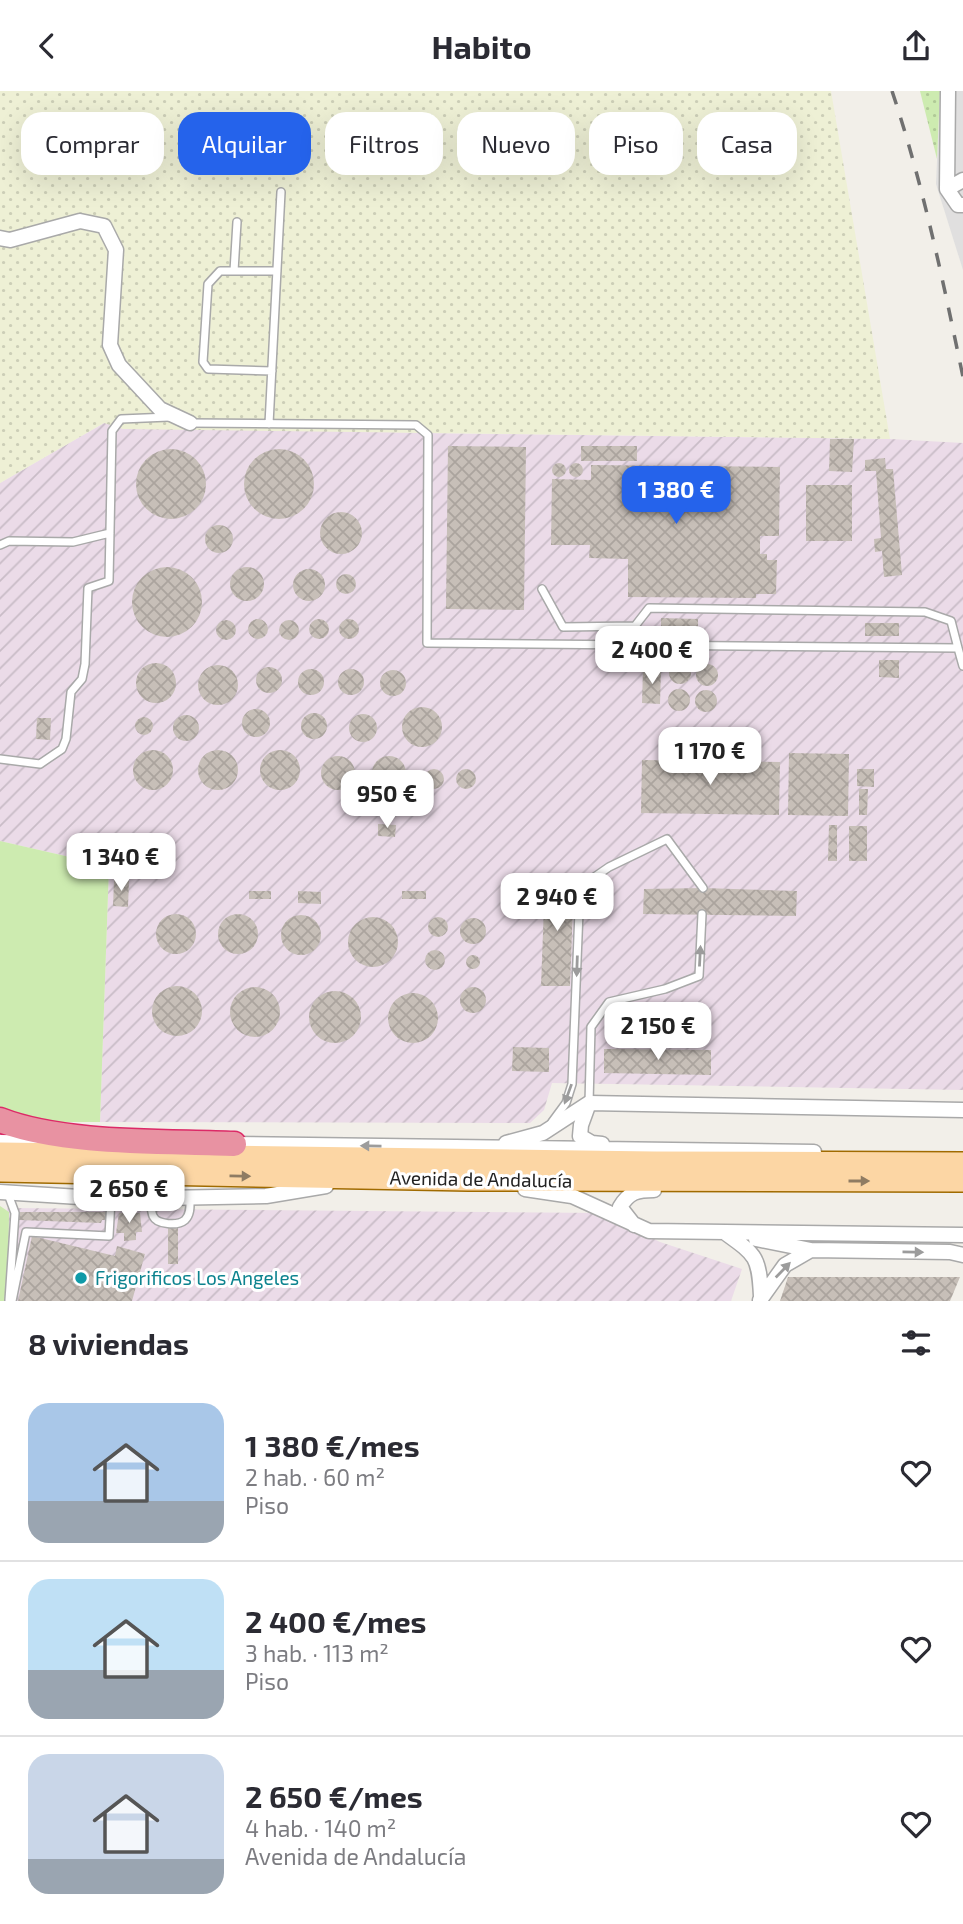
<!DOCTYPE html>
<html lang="es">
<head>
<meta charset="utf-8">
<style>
  :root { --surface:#fff; --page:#f2f2f3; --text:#2b2b33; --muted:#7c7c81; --line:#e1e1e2; --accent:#2563eb }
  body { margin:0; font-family:"Exo 2",sans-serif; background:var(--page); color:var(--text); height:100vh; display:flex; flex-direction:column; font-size:26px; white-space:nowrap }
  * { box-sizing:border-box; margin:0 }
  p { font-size:23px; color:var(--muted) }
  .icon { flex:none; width:38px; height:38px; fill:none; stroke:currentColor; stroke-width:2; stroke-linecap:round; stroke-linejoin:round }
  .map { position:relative; height:1210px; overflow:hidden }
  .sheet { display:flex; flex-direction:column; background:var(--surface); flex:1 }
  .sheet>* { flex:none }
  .guide { position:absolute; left:21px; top:21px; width:922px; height:63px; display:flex; gap:14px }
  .price { position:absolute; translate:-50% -60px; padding:0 16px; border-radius:14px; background:#fff; color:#222; font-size:23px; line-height:46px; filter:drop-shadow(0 2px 4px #0008) }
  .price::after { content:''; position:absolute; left:50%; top:42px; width:21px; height:16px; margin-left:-10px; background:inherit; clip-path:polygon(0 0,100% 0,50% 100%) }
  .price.on { background:var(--accent); color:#fff }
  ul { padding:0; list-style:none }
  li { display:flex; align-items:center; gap:21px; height:175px; padding:0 28px }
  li+li { border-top:2px solid var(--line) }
  li span { display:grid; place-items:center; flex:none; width:196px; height:140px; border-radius:21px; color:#555 }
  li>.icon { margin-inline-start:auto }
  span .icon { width:84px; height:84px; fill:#fffc; stroke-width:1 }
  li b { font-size:30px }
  h2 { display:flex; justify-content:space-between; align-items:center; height:84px; padding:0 28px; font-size:30px }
  .tag { padding:0 24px; border-radius:21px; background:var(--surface); box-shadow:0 7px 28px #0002; font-size:24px; line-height:63px }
  .tag.on { background:var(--accent); color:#fff }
  header { display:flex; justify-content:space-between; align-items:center; height:91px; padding:0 28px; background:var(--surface); font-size:32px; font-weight:700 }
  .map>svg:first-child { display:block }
  .residential { fill:#e0dfdf }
  .industrial { fill:url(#industrial-furrows) }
  .farmland { fill:url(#farmland-dots) }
  .grass { fill:#cdebb0 }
  .garden { fill:url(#garden-dots) }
  .building { fill:url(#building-cross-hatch) }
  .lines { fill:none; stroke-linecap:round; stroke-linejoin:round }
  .lane-casing { stroke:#a9a9a9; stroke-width:10 }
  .street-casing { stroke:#a9a9a9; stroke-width:17 }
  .primary-casing { stroke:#a06b00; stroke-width:24 }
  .highway-casing { stroke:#dc2a67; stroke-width:27 }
  .lane { stroke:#fff; stroke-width:7 }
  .street { stroke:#fff; stroke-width:14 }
  .primary { stroke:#fcd6a4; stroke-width:21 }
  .highway { stroke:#e892a2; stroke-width:24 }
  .rail { stroke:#707070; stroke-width:3.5; stroke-dasharray:14 14; stroke-linecap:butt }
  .oneway { fill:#9c9c9c }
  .oneway2 { fill:#8f7c63 }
  .culture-dot { fill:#0f9aa8; stroke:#fff; stroke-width:2.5 }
  .labels { text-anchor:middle; stroke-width:6; stroke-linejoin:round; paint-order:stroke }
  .street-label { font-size:19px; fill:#222; stroke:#fff }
  .culture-label { font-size:19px; fill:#0d838f; stroke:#fff; text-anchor:start }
</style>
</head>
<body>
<header><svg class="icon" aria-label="back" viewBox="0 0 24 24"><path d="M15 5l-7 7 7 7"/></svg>Habito<svg class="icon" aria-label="share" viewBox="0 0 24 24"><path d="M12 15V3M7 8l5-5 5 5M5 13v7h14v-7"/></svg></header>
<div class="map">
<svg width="963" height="1210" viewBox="0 0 963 1210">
  <defs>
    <pattern id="industrial-furrows" width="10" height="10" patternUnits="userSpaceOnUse" patternTransform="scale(1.75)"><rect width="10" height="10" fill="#ebdbe8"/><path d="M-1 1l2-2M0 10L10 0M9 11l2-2" fill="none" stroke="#c9bcc7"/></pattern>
    <pattern id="farmland-dots" width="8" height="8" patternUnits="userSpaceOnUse" patternTransform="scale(1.75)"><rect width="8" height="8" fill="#eef0d5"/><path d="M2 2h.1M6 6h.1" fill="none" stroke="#ccceb7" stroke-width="1.8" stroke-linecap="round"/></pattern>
    <pattern id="garden-dots" width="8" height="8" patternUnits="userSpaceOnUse" patternTransform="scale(1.75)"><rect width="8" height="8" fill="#cdebb0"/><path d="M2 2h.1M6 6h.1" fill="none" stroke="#b0c997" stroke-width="1.8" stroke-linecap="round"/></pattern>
    <pattern id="building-cross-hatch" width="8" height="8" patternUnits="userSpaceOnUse" patternTransform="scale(1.75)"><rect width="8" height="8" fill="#c7bfb8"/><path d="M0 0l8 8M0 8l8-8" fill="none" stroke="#aba49e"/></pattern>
  </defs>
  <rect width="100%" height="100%" fill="#f2efe9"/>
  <!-- residential -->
  <path class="residential" d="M940 0H963V179L936 93Z"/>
  <!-- industrial -->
  <path class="industrial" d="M104 332 421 342 890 348 963 352V999L552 992 544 1019 530 1032 100 1031 109 775 0 750V392Z
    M7 1117 602 1122 660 1151 742 1178 731 1210H3Z"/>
  <!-- farmland -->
  <path class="farmland" d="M0 0H831L890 348 123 338 104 332 0 392Z"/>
  <!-- grass -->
  <path class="grass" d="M0 750 109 775 100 1031H0Z
    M0 1115 9 1121 8 1210H0Z"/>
  <!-- garden -->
  <path class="garden" d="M920 0H940L937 68Z"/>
  <!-- building -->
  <path class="building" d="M830 348H854L852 381 829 380Z
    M448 355 526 356 524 519 446 518Z
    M581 355H637V370H581Z
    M136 393a35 35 0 1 1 70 0a35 35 0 1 1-70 0Z
    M244 393a35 35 0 1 1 70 0a35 35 0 1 1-70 0Z
    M885 367 886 378H893L902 484 884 486 882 460 875 461 874 448 881 447 876 380H865V369Z
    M569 379a7 7 0 1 1 14 0a7 7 0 1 1-14 0Z
    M552 379a7 7 0 1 1 14 0a7 7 0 1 1-14 0Z
    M591 374 780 376 779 445H760V463H767V469H777L776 503H756V507L628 506V468L589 467 590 454H551L552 388 591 389Z
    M806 394H852V450H806Z
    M320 442a21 21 0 1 1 42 0a21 21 0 1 1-42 0Z
    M205 448a14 14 0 1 1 28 0a14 14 0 1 1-28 0Z
    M132 511a35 35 0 1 1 70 0a35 35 0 1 1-70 0Z
    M230 493a17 17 0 1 1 34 0a17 17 0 1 1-34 0Z
    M293 494a16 16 0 1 1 32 0a16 16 0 1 1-32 0Z
    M336 493a10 10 0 1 1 20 0a10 10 0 1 1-20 0Z
    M661 527 698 528V541L661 540Z
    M248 538a10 10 0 1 1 20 0a10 10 0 1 1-20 0Z
    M309 538a10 10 0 1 1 20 0a10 10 0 1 1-20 0Z
    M339 538a10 10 0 1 1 20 0a10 10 0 1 1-20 0Z
    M279 539a10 10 0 1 1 20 0a10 10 0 1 1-20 0Z
    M216 539a10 10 0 1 1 20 0a10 10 0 1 1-20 0Z
    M865 532H899V545H865Z
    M879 569H899V587L879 586Z
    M669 582a11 11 0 1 1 22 0a11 11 0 1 1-22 0Z
    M136 592a20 20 0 1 1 40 0a20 20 0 1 1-40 0Z
    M696 584a11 11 0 1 1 22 0a11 11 0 1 1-22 0Z
    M198 594a20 20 0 1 1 40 0a20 20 0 1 1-40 0Z
    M256 589a13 13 0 1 1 26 0a13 13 0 1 1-26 0Z
    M338 591a13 13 0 1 1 26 0a13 13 0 1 1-26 0Z
    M298 591a13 13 0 1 1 26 0a13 13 0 1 1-26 0Z
    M643 578H661L660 613 642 612Z
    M380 592a13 13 0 1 1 26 0a13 13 0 1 1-26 0Z
    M668 609a11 11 0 1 1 22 0a11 11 0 1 1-22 0Z
    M695 610a11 11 0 1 1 22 0a11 11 0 1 1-22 0Z
    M402 636a20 20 0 1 1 40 0a20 20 0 1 1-40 0Z
    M242 632a14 14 0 1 1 28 0a14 14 0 1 1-28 0Z
    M301 635a13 13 0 1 1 26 0a13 13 0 1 1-26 0Z
    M349 637a14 14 0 1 1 28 0a14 14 0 1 1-28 0Z
    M173 637a13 13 0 1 1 26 0a13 13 0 1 1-26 0Z
    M135 635a9 9 0 1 1 18 0a9 9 0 1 1-18 0Z
    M37 627H51L50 649 36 648Z
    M133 679a20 20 0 1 1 40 0a20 20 0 1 1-40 0Z
    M198 679a20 20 0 1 1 40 0a20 20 0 1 1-40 0Z
    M260 679a20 20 0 1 1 40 0a20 20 0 1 1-40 0Z
    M789 662 849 663 848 725 788 724Z
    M372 682a17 17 0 1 1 34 0a17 17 0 1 1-34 0Z
    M321 682a17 17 0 1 1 34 0a17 17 0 1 1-34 0Z
    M642 669 780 671 779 724 641 722Z
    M456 688a10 10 0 1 1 20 0a10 10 0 1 1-20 0Z
    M424 688a10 10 0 1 1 20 0a10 10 0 1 1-20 0Z
    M857 678H874V696L857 695Z
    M859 698H868L867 724H859Z
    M378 733 396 734 395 746 378 745Z
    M829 734H837V770H828Z
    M849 735H867V770H849Z
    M133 746 173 748 172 772 132 771Z
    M545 788 574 789 570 895H541Z
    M114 789 129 790 128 816 113 815Z
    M703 797 797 800 796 825 643 823 644 798Z
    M249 800H271V808H249Z
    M298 800 321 801V813L298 812Z
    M402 800H426V808H402Z
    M156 843a20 20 0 1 1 40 0a20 20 0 1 1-40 0Z
    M218 843a20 20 0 1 1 40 0a20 20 0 1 1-40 0Z
    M281 844a20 20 0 1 1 40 0a20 20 0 1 1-40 0Z
    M428 836a10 10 0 1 1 20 0a10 10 0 1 1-20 0Z
    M348 851a25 25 0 1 1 50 0a25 25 0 1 1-50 0Z
    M460 840a13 13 0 1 1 26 0a13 13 0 1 1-26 0Z
    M425 869a10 10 0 1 1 20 0a10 10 0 1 1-20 0Z
    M466 871a7 7 0 1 1 14 0a7 7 0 1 1-14 0Z
    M152 920a25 25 0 1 1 50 0a25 25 0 1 1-50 0Z
    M230 921a25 25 0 1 1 50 0a25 25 0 1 1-50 0Z
    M460 909a13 13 0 1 1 26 0a13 13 0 1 1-26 0Z
    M309 926a26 26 0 1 1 52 0a26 26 0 1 1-52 0Z
    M388 927a25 25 0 1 1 50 0a25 25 0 1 1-50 0Z
    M513 956 549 957V981L512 980Z
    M604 958 711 959V984L604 982Z
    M18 1121H107L106 1129H102L101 1132 19 1129Z
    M119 1122H140L142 1141H136V1149L124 1150V1142H116Z
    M168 1136H178V1173H168Z
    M32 1145 115 1165 117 1155 145 1163 132 1210H18Z
    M788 1186H960L950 1210H780Z"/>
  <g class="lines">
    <!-- lane casing -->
    <g class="lane-casing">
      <path id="lane" d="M234 180 237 131
        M272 280 208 278 203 271 208 193 220 180H277
        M190 332 416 334 428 344 427 552 958 557 963 575
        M269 333 281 101
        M0 454 9 450 73 451 110 442
        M542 498 563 536 635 535 649 517 925 521 951 530 958 557
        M0 668 40 673 62 658 66 648 71 601 82 588 85 573 88 497 109 490 112 340 121 328 169 326
        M589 1012 591 936 609 911 665 898 699 885 702 823
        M552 1031 566 1012 572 993 580 796 609 776 667 748 703 797
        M8 1103 15 1122 9 1209
        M150 1107C151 1113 151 1120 153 1125 157 1134 178 1135 185 1129 191 1123 190 1114 190 1107
        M12 1210 26 1141 109 1145 111 1108"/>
    </g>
    <!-- street casing -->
    <g class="street-casing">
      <path id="street" d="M963 89 947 98 958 114H963
        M947 98 948 0
        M0 147 10 149 80 130 104 135 116 159 110 254 119 274 160 318 190 332
        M589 1012 581 1034 580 1045 592 1052 602 1053
        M0 1051 51 1052
        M506 1052 543 1042 589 1012 963 1019
        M229 1053 814 1061
        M525 1098 572 1105 649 1140 963 1144
        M0 1101 111 1108 266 1105 326 1095
        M634 1134 620 1116C629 1101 637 1099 654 1099
        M724 1141C756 1164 759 1165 761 1205
        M756 1148 811 1159 950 1161 963 1164
        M760 1209 785 1174 811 1159"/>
    </g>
    <!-- primary casing -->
    <g class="primary-casing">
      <path id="primary" d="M0 1062 654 1071 963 1072
        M0 1080 468 1089 963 1090"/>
    </g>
    <!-- highway casing -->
    <g class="highway-casing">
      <path id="highway" d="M0 1029C64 1054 165 1050 234 1053"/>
    </g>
    <!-- lane -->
    <use href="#lane" class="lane"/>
    <!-- street -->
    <use href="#street" class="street"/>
    <!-- primary -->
    <use href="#primary" class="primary"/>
    <!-- highway -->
    <use href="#highway" class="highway"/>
    <!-- rail -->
    <path class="rail" d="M892 0C923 93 943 190 963 286"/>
  </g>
  <!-- one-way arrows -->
  <defs><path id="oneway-solid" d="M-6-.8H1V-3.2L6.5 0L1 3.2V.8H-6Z" transform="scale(1.75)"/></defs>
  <g class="oneway">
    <use href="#oneway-solid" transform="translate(700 865) rotate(-87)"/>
    <use href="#oneway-solid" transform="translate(577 875) rotate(92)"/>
    <use href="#oneway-solid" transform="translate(568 1003) rotate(110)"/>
    <use href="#oneway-solid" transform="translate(371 1055) rotate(-179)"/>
    <use href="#oneway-solid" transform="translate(913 1161) rotate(1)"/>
    <use href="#oneway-solid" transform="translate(783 1179) rotate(-46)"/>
  </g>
  <g class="oneway2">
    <use href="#oneway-solid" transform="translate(240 1085) rotate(1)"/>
    <use href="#oneway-solid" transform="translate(859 1090)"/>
  </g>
  <!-- markers -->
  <circle class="culture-dot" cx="81" cy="1187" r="7"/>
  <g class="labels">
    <!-- street labels -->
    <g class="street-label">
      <text transform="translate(481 1088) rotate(1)" y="7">Avenida de Andalucía</text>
    </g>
    <!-- culture labels -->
    <g class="culture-label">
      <text x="95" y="1194">Frigorificos Los Angeles</text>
    </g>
  </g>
</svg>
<b class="price on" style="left:676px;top:435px">1 380 €</b>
<b class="price" style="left:652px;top:595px">2 400 €</b>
<b class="price" style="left:710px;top:696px">1 170 €</b>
<b class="price" style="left:387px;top:739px">950 €</b>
<b class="price" style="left:121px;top:802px">1 340 €</b>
<b class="price" style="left:557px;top:842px">2 940 €</b>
<b class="price" style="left:658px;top:971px">2 150 €</b>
<b class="price" style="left:129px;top:1134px">2 650 €</b>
<div class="guide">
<a class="tag">Comprar</a>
<a class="tag on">Alquilar</a>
<a class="tag">Filtros</a>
<a class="tag">Nuevo</a>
<a class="tag">Piso</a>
<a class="tag">Casa</a>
</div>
</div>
<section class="sheet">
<h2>8 viviendas<svg class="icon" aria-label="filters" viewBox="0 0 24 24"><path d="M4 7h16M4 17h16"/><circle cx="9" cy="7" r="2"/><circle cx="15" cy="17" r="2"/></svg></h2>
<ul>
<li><span style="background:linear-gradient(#a9c7e8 70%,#9aa5b1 0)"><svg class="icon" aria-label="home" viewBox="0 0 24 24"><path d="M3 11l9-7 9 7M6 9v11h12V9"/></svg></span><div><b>1 380 €/mes</b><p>2 hab. · 60 m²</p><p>Piso</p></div><svg class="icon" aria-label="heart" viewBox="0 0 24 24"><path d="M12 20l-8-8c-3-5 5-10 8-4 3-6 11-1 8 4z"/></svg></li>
<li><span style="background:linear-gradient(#bfe0f5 65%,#9aa5b1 0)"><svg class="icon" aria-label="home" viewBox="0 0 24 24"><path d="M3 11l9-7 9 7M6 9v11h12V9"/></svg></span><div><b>2 400 €/mes</b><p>3 hab. · 113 m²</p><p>Piso</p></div><svg class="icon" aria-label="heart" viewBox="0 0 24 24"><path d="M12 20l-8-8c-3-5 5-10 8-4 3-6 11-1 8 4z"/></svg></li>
<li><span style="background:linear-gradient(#c9d6e8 75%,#9aa5b1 0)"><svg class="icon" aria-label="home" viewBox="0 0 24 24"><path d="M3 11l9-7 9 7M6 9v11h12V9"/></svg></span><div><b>2 650 €/mes</b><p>4 hab. · 140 m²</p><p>Avenida de Andalucía</p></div><svg class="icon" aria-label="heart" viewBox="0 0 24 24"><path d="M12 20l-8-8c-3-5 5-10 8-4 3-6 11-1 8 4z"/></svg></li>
</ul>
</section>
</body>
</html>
